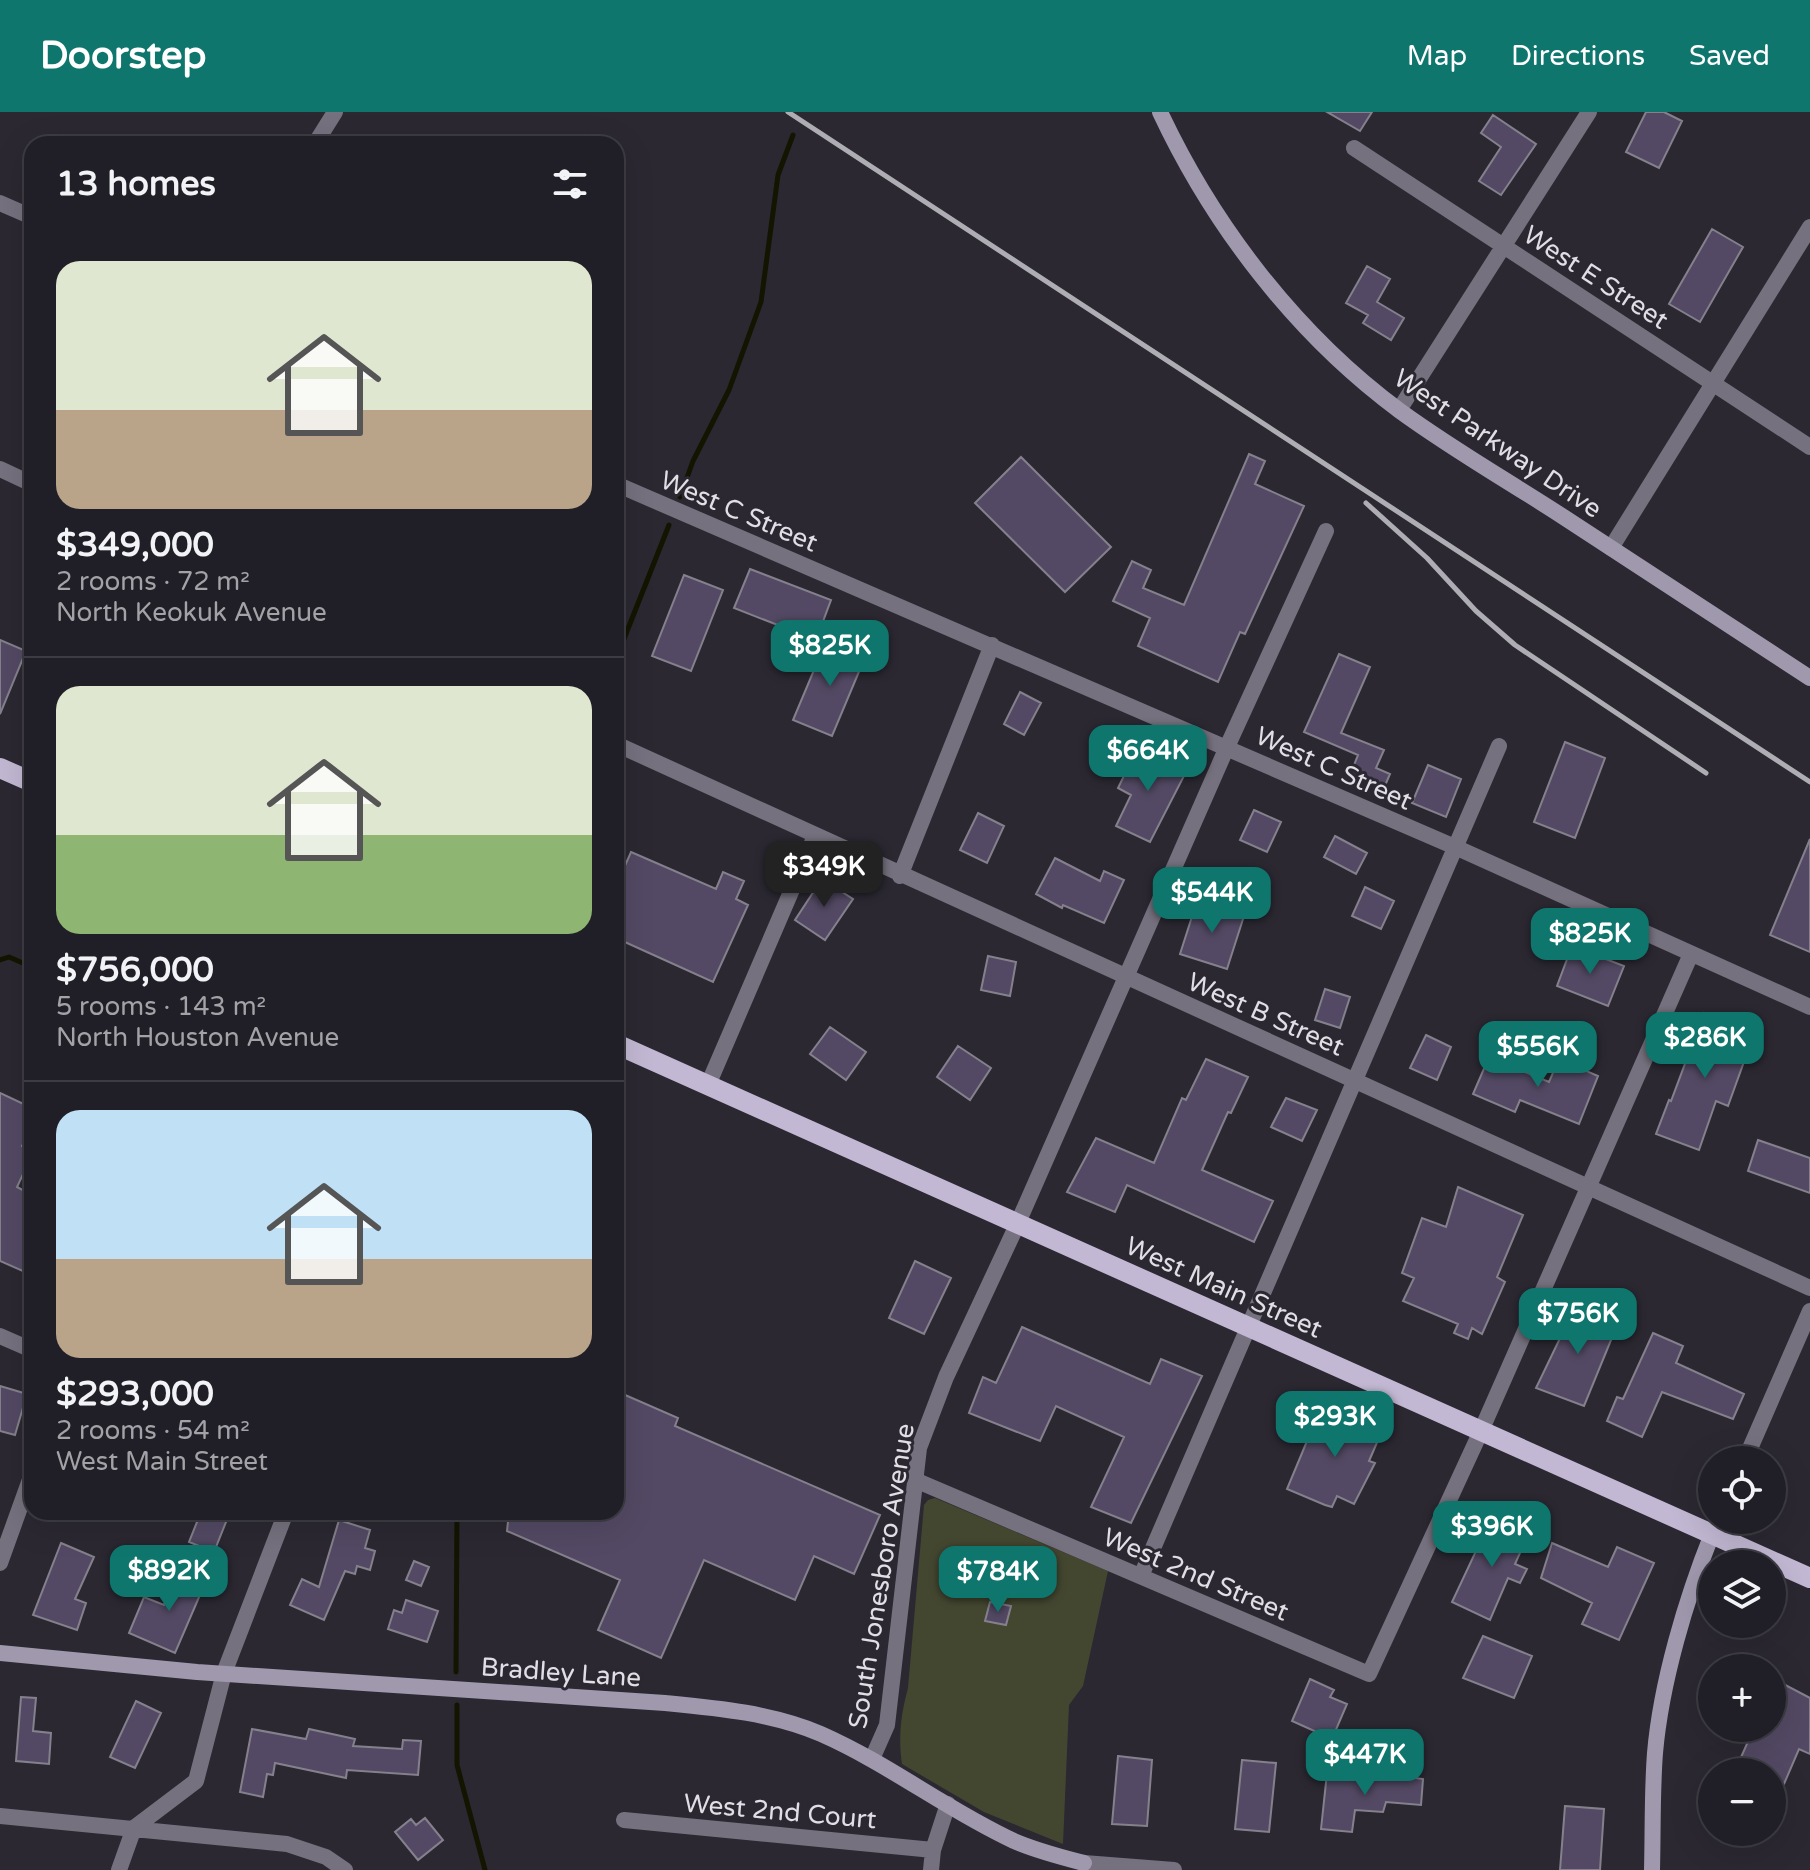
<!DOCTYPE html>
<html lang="en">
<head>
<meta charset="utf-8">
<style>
  :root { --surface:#201e26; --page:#28272e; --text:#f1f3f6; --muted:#a2a2a7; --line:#3d3c43; --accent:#0f766e }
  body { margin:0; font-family:"Varela Round",sans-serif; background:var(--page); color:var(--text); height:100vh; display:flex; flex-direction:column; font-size:30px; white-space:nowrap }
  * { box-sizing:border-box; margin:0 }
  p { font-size:26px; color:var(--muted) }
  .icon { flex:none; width:44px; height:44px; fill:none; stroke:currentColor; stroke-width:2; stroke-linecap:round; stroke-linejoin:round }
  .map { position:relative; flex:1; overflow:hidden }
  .panel { position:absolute; left:24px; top:24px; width:600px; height:1384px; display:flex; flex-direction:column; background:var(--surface); border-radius:24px; box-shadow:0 8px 32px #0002,0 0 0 2px var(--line) }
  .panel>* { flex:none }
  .buttons { position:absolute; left:1698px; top:1334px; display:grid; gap:16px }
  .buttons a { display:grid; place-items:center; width:88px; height:88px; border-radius:50%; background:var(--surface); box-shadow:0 8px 32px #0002,0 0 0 2px var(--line); font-size:40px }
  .price { position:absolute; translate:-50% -68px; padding:0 18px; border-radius:16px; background:var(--accent); color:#fff; font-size:26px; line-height:52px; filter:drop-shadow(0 2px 4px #0008) }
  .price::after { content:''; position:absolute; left:50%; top:48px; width:24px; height:18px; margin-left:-12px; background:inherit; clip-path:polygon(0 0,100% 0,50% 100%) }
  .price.on { background:#222; color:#fff }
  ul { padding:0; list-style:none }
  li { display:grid; align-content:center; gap:16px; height:424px; padding:0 32px }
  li+li { border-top:2px solid var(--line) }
  li span { display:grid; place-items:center; height:248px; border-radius:24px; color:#555 }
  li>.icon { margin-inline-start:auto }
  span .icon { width:144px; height:144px; fill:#fffc; stroke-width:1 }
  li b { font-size:34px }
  h2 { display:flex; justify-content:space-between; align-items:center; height:96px; padding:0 32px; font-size:34px }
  header { display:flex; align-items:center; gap:48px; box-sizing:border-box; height:112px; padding:0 40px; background:var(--accent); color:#fff }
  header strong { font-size:38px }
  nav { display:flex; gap:44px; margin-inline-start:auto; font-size:28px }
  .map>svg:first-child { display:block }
  .green { fill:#444730 }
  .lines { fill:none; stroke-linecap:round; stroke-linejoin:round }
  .stream { stroke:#131500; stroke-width:5 }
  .building { fill:#534964; stroke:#85818c; stroke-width:2 }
  .street { stroke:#75717e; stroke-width:16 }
  .secondary { stroke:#a099ae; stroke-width:16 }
  .primary { stroke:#c2b8d3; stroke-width:20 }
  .rail { stroke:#afadb4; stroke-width:5 }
  .labels { text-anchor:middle; stroke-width:6; stroke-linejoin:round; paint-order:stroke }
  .street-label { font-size:26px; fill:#e1dfe5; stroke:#2b2832 }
</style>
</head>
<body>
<header>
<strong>Doorstep</strong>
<nav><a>Map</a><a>Directions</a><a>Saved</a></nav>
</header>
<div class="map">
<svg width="1810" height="1758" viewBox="0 0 1810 1758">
  <rect width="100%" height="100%" fill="#2b2832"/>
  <!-- green -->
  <path class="green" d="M935 1386 1108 1459 1083 1574 1069 1593 1063 1732 984 1700 902 1652C898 1625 901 1602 908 1576L924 1393 928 1388Z"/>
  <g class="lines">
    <!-- stream -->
    <path class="stream" d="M680 385 693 349 729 278 761 190 778 63 793 23
      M616 547 669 413
      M0 848 9 845 32 855
      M456 1560 457 1400
      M457 1593V1653L485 1758"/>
  </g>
  <!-- building -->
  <path class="building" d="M1327 0H1372L1360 19Z
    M1646 0H1664L1682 9 1659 56 1626 40Z
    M1493 3 1536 32 1501 83 1479 69 1501 35 1481 21Z
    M1712 117 1743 135 1700 210 1669 192Z
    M1367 154 1390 167 1377 190 1404 206 1391 228 1363 211 1368 203 1346 191Z
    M1249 342 1265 349 1255 372 1304 394 1245 522 1240 520 1218 570 1138 534 1150 506 1113 489 1132 449 1151 458 1143 476 1184 493Z
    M1021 345 1111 435 1065 480 975 391Z
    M750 457 831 488 816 528 734 496Z
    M684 463 723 478 691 559 652 544Z
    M827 527 866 543 832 624 793 608Z
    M0 528 26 539 0 602Z
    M1339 542 1370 555 1341 621 1384 638 1376 656 1390 662 1384 676 1350 663 1358 643 1304 620Z
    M1020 580 1041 591 1024 623 1004 612Z
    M1565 630 1605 646 1575 726 1534 710Z
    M1138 635 1187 658 1150 730 1116 714 1131 683 1118 676Z
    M1428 653 1461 667 1446 705 1412 691Z
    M1254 698 1281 710 1267 740 1240 728Z
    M978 701 1004 714 987 751 960 738Z
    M1335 724 1367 741 1356 762 1324 745Z
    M1810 727V840L1770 823Z
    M631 740 716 777 723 760 744 769 736 787 748 793 713 870 616 826V774Z
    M1055 746 1100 769 1104 759 1124 768 1104 811 1063 793 1062 796 1036 782Z
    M822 767 853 787 825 828 795 808Z
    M1365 775 1394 789 1381 817 1352 804Z
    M1197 789 1244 804 1227 857 1180 842Z
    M1572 834 1624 854 1608 894 1557 874Z
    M988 844 1016 850 1010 884 981 878Z
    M1325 877 1350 885 1340 916 1315 908Z
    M1704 901 1754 922 1728 994 1716 989 1699 1038 1656 1022 1669 988 1671 989Z
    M830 915 866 940 846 968 810 942Z
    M1426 923 1451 935 1437 968 1410 956Z
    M958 934 991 956 970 988 937 965Z
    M1489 945 1549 970 1559 947 1598 964 1579 1012 1520 988 1515 1000 1473 982Z
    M1206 947 1248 965 1231 1001 1228 1000 1202 1058 1273 1089 1254 1130 1127 1073 1115 1100 1067 1080 1096 1026 1154 1051 1182 986 1186 988Z
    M0 981 32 996V1011L22 1034 32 1040V1043L17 1075 32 1083V1163L0 1149Z
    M1286 986 1317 998 1302 1029 1271 1015Z
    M1758 1028 1810 1046V1081L1748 1059Z
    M1458 1075 1523 1103 1497 1165 1505 1170 1482 1222 1472 1216 1468 1227 1454 1221 1458 1212 1403 1189 1414 1166 1402 1161 1422 1106 1446 1115Z
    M915 1149 951 1166 924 1222 889 1206Z
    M1576 1193 1618 1211 1584 1294 1536 1276Z
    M1022 1215 1150 1272 1161 1247 1202 1264 1131 1411 1091 1395 1124 1325 1056 1294 1040 1329 969 1301 983 1265 996 1271Z
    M1653 1221 1683 1234 1676 1251 1744 1282 1733 1307 1662 1280 1642 1325 1607 1309 1617 1285 1623 1287Z
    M0 1274 27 1282 15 1323 0 1319Z
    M616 1279 678 1306 675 1314 880 1403 854 1462 814 1444 795 1488 704 1448 661 1546 598 1518 620 1468 507 1419 509 1400H616Z
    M1322 1293 1382 1319 1369 1349 1375 1351 1354 1392 1337 1384 1332 1395 1325 1393 1287 1377Z
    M201 1400H230L214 1440 189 1430Z
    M1492 1405 1528 1423 1515 1452 1527 1457 1520 1471 1508 1466 1490 1508 1452 1490Z
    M339 1408 370 1418 365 1436 375 1439 370 1458 357 1454 355 1462 345 1459 324 1508 290 1493 302 1467 319 1475Z
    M61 1431 94 1445 75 1487 86 1491 77 1518 33 1503Z
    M1552 1431 1608 1455 1617 1435 1654 1451 1619 1528 1582 1512 1592 1491 1541 1466Z
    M414 1449 429 1455 421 1474 406 1468Z
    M179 1457 206 1469 175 1541 129 1521 144 1485 164 1493Z
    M406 1488 438 1499 427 1530 388 1517 394 1498 402 1501Z
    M990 1490 1011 1494 1006 1513 985 1509Z
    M1483 1524 1532 1544 1514 1586 1463 1566Z
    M1772 1566 1810 1586V1642L1799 1637 1784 1672 1772 1667V1660H1756L1738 1652 1754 1616H1772Z
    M1310 1567 1334 1578 1330 1585 1347 1592 1332 1627 1292 1609Z
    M21 1585 36 1586 33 1619 51 1621 49 1652 16 1649Z
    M136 1589 161 1601 135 1656 110 1645Z
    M252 1617 306 1627 309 1617 355 1627 353 1634 402 1637 403 1628 421 1629 418 1663 347 1658 346 1666 275 1651 273 1663 267 1662 263 1685 240 1680Z
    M1118 1644 1152 1648 1147 1714 1112 1712Z
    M1242 1648 1276 1651 1269 1720 1235 1717Z
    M1327 1661 1380 1667V1661L1423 1667 1421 1693 1386 1690 1383 1700 1355 1698 1352 1720 1321 1717Z
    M1565 1694 1604 1697 1600 1758H1560Z
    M425 1706 443 1728 418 1748 395 1720 411 1707 416 1713Z"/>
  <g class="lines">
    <!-- street -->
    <path class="street" d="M315 32 335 0
      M1354 36 1810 335
      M0 91 32 105
      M1399 298 1589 0
      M0 357 32 372
      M616 372 1455 735 1810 895
      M1611 436 1810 115
      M616 632 1810 1176
      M900 764 992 533
      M708 973 815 724
      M0 1224 32 1238
      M1745 1348 1810 1199
      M915 1368 1369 1562 1481 1319 1691 842
      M0 1451 32 1362
      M1141 1464 1499 634
      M872 1647 887 1613 919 1336 946 1265 1017 1113 1227 635 1326 419
      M0 1704 287 1732 326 1745 345 1758
      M624 1708 933 1738
      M1084 1751 1174 1758
      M119 1758 134 1716 196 1669 224 1561 286 1400
      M931 1758 933 1738 948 1692"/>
    <!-- secondary -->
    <path class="secondary" d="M1160 0C1214 115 1297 223 1400 299 1452 337 1508 369 1562 404 1645 458 1727 512 1810 566
      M0 1541 197 1560 665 1591C717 1596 772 1601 821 1622 889 1652 947 1698 1014 1729 1037 1739 1061 1745 1084 1751
      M1652 1758C1653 1719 1652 1680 1655 1641 1661 1571 1686 1487 1712 1422"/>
    <!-- primary -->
    <path class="primary" d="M0 656 32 670
      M616 932 1810 1466"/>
    <!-- rail -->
    <path class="rail" d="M788 0 1810 670
      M1366 391 1427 446 1476 499 1515 533 1706 661"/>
  </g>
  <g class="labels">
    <!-- street labels -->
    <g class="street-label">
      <text transform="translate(1596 165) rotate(33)" y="9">West E Street</text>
      <text transform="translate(1498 331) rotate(34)" y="9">West Parkway Drive</text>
      <text transform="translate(739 399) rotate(23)" y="9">West C Street</text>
      <text transform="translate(1334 656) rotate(24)" y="9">West C Street</text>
      <text transform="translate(1266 902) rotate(24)" y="9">West B Street</text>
      <text transform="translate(1224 1175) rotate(24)" y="9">West Main Street</text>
      <text transform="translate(1196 1462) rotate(23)" y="9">West 2nd Street</text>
      <text transform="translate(881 1464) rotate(-81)" y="9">South Jonesboro Avenue</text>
      <text transform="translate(561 1560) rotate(4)" y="9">Bradley Lane</text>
      <text transform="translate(780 1699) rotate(5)" y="9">West 2nd Court</text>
    </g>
  </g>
</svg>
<div class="buttons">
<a><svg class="icon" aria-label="locate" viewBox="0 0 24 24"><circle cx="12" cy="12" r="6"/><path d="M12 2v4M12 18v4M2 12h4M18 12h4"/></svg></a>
<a><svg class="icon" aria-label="layers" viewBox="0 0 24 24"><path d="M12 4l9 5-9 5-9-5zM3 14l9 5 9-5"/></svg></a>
<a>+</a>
<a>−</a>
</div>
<b class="price" style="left:830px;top:576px">$825K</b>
<b class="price" style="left:1148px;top:681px">$664K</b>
<b class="price on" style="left:824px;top:797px">$349K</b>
<b class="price" style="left:1212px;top:823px">$544K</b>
<b class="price" style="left:1590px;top:864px">$825K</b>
<b class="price" style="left:1705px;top:968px">$286K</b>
<b class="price" style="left:1538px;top:977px">$556K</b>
<b class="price" style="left:1578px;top:1244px">$756K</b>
<b class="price" style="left:1335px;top:1347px">$293K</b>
<b class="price" style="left:1492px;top:1457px">$396K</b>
<b class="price" style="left:169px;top:1501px">$892K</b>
<b class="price" style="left:998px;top:1502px">$784K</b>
<b class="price" style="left:1365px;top:1685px">$447K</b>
<section class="panel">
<h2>13 homes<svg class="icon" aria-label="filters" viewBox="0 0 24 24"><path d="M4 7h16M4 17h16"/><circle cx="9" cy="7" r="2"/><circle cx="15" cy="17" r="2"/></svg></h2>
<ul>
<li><span style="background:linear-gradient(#dfe7d0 60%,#b9a48a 0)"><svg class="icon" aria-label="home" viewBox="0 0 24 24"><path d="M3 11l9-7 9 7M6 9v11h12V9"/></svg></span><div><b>$349,000</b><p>2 rooms · 72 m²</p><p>North Keokuk Avenue</p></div></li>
<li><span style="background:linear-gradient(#dfe7d0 60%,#8fb573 0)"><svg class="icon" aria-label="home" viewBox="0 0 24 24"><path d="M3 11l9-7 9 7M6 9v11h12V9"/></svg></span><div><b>$756,000</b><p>5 rooms · 143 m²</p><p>North Houston Avenue</p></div></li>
<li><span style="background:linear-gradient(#bfe0f5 60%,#b9a48a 0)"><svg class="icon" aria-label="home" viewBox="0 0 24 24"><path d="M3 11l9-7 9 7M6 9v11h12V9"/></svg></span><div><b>$293,000</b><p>2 rooms · 54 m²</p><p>West Main Street</p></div></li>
</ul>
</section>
</div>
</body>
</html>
